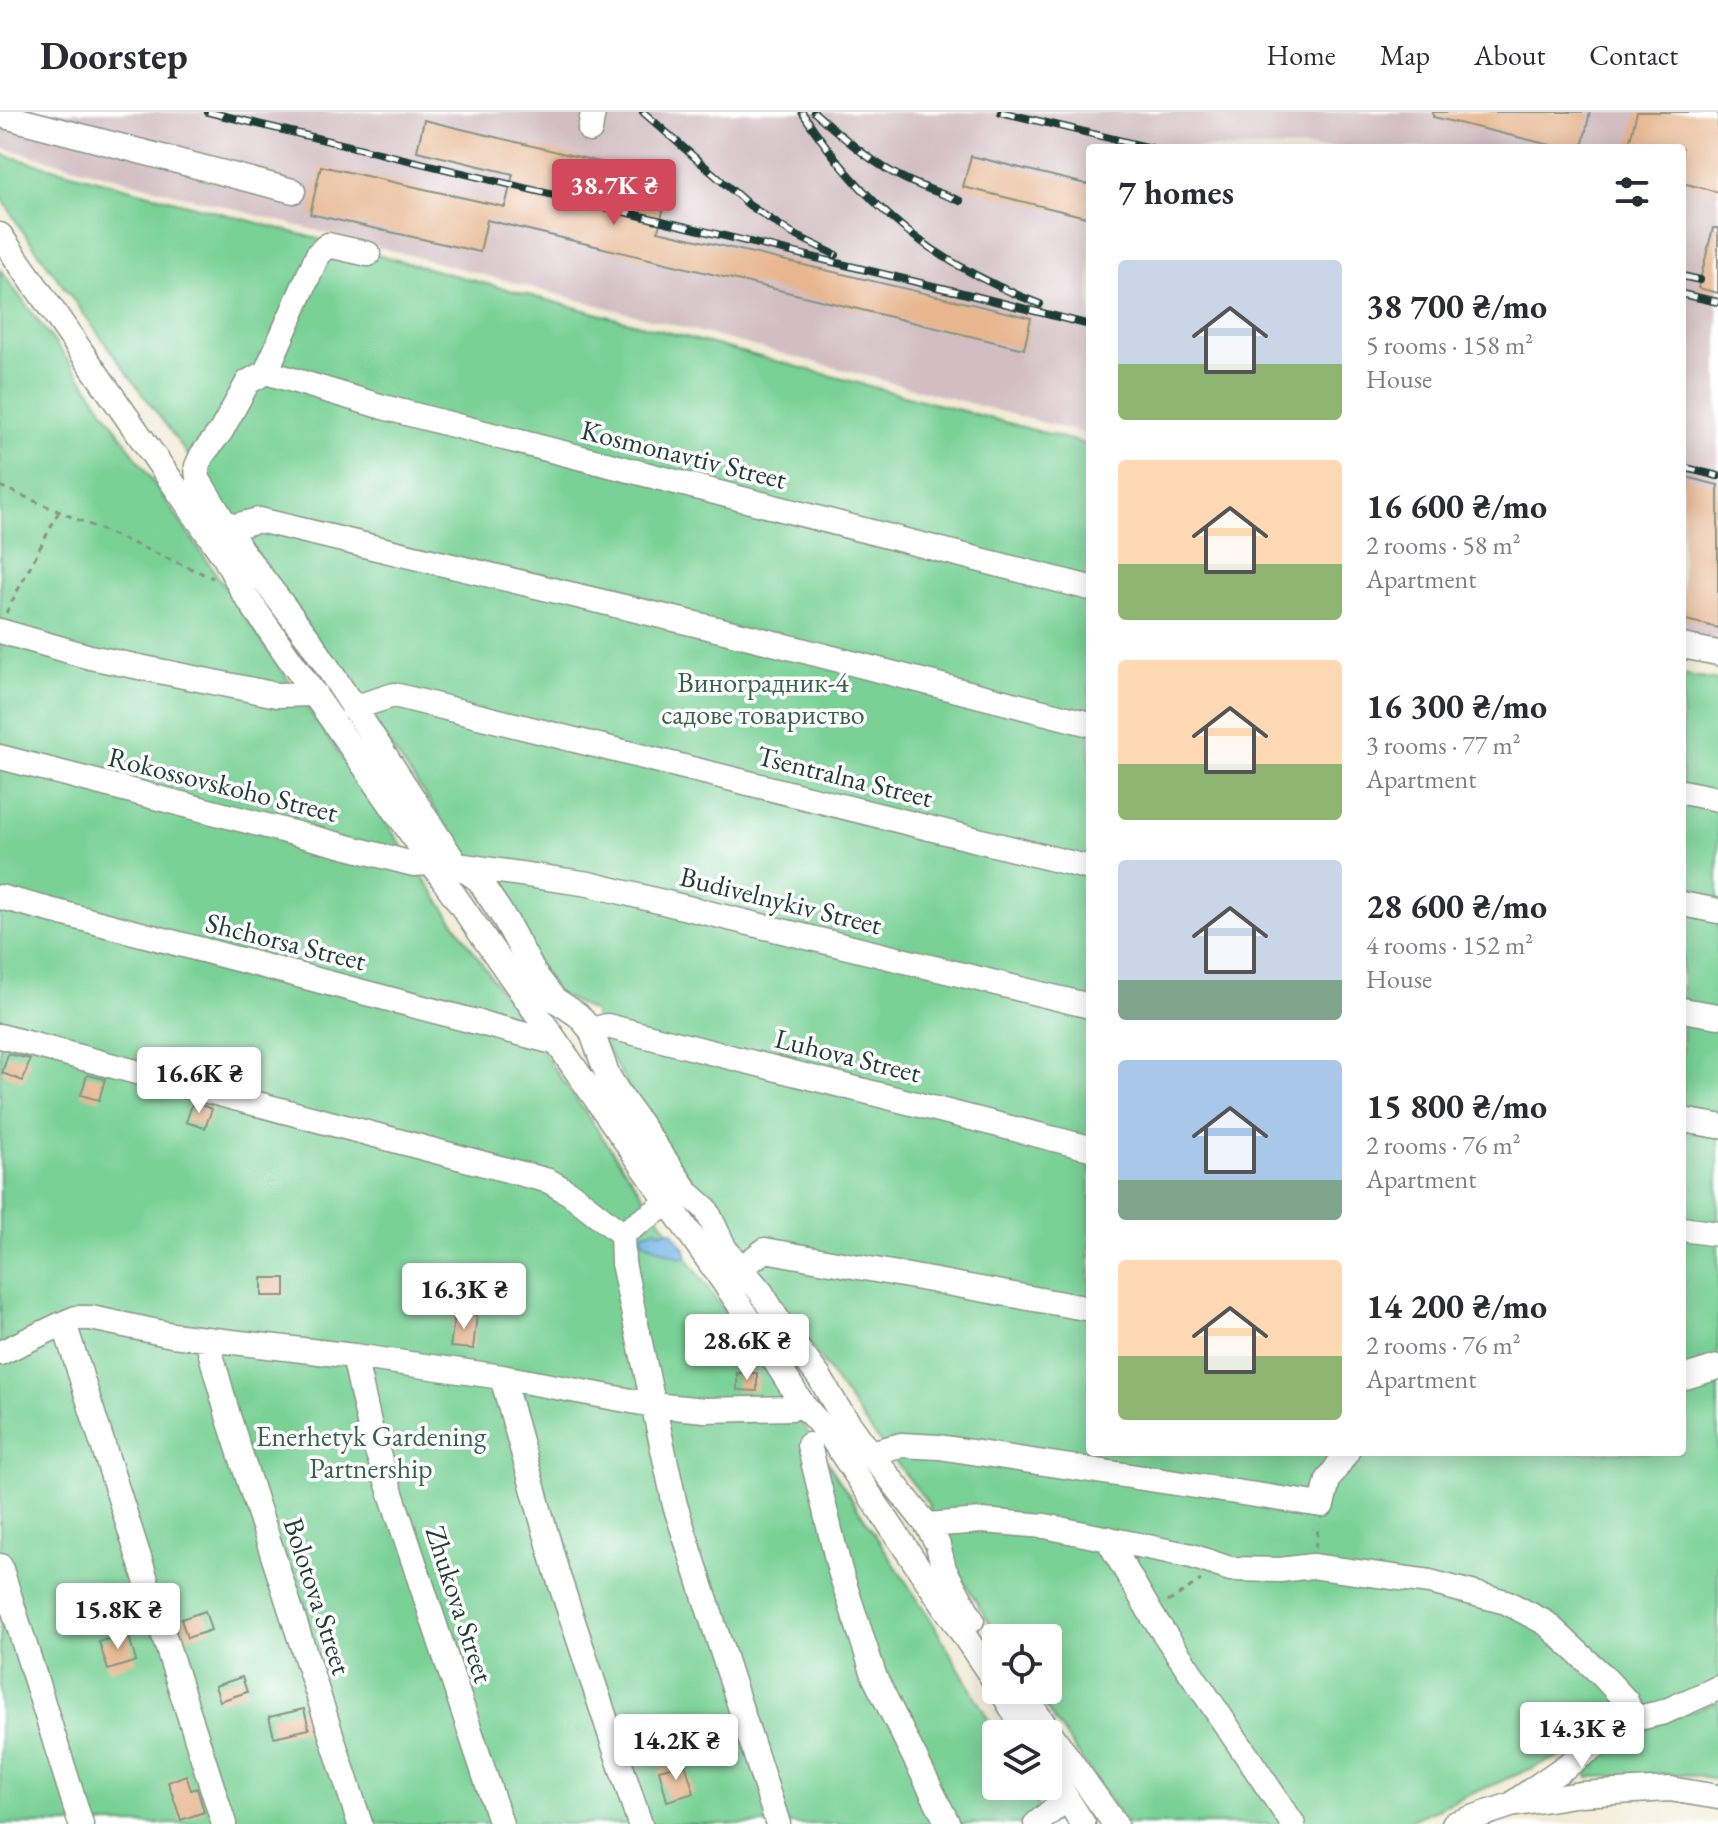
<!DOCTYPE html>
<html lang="en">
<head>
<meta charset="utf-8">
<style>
  :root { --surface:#fff; --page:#f7f7f7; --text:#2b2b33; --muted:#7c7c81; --line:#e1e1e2; --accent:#d1495b }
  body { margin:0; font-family:"EB Garamond",serif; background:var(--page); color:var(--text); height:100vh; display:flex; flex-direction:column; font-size:30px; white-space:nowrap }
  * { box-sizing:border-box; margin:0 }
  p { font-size:26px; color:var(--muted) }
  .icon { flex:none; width:44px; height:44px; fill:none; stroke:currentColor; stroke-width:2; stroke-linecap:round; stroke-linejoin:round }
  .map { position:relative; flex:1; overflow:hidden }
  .details { position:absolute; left:1086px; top:32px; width:600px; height:1312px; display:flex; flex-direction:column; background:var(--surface); border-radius:8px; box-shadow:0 4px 20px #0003 }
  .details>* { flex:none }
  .controls { position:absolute; left:982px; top:1512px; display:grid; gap:16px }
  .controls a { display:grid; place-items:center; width:80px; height:80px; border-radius:8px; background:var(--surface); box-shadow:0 4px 20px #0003; font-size:40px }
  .price { position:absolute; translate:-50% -68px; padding:0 18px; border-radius:8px; background:#fff; color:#222; font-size:26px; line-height:52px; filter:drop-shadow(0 2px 4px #0008) }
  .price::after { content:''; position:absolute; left:50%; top:48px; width:24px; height:18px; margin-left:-12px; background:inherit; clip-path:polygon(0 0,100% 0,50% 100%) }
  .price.on { background:var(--accent); color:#fff }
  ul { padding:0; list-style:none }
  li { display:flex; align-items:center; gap:24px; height:200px; padding:0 32px }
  li span { display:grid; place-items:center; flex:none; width:224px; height:160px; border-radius:8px; color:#555 }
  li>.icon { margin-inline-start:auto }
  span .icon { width:96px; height:96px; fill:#fffc; stroke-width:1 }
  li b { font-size:34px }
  h2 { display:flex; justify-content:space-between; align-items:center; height:96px; padding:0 32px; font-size:34px }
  header { display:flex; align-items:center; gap:48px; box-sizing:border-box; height:112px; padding:0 40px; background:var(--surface); border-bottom:2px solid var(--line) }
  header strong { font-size:38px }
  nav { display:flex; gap:44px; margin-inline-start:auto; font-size:28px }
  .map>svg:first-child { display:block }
  .industrial { fill:#d2bec2 }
  .green { fill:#79d196; stroke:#4c8765; stroke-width:2 }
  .water { fill:#71b3e6; stroke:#48788d; stroke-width:2 }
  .building { fill:#e7b58e }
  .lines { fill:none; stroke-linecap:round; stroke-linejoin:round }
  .minor-casing { stroke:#889484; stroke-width:27 }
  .path { stroke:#889484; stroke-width:3; stroke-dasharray:6 6; stroke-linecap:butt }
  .minor { stroke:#fff; stroke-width:24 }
  .rail-casing { stroke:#1f3d34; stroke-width:8 }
  .rail { stroke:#fff; stroke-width:5; stroke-dasharray:15; stroke-linecap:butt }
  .labels { text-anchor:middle; stroke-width:7; stroke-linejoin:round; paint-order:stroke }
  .street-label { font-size:28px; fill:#1f3d34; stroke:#fff }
  .park-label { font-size:28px; fill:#36624c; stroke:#fff }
</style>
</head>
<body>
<header>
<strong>Doorstep</strong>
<nav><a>Home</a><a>Map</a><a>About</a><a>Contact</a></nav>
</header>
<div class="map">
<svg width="1718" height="1712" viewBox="0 0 1718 1712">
  <rect width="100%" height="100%" fill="#fff"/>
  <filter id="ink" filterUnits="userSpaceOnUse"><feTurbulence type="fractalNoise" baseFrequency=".0125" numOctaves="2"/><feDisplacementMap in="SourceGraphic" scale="16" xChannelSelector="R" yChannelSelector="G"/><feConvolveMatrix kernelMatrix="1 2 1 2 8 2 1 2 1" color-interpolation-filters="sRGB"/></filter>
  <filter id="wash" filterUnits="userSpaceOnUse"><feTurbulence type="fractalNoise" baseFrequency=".006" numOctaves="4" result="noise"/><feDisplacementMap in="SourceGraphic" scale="32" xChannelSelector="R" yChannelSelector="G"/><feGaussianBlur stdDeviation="1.8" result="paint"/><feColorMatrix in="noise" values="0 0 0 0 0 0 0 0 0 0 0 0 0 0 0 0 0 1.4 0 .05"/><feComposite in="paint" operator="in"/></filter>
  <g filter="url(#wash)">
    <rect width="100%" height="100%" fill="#f2ebd5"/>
    <!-- industrial -->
    <path class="industrial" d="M0 0H1718V551L1682 544V36H1090V323L0 35Z"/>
    <!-- green -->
    <path class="green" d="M0 42 1090 333V1340H1682V563L1718 569V1574L1664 1600 1401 1712H1126L1034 1578H1048V1526H999L940 1431 928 1391 865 1311 736 1127 657 1021 600 927 594 900 558 882 467 744 209 372 19 114 0 82Z
      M0 158 91 279 531 923 792 1296 931 1508 997 1622 996 1674H1027L1048 1712H0Z
      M1718 1589V1668L1681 1662 1588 1665 1586 1657 1589 1646 1614 1629Z"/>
    <!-- water -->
    <path class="water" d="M657 1117 660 1120 672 1119 685 1137 687 1145 679 1146 642 1129 641 1122Z"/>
    <g id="blocks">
      <!-- building -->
      <path class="building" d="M1433 0H1590L1582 36H1563L1433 5Z
        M1637 0H1718V80L1682 71V36H1628Z
        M424 8 671 67 658 119 1031 206 1024 237 487 108 480 140 310 102 321 54 505 95 513 62 417 39Z
        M971 44 1090 73V106L963 75Z
        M1713 116H1718V181L1698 176Z
        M1682 364 1718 373V516L1682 507Z
        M8 942 30 947 23 969 2 961Z
        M87 963 105 967 99 988 81 983Z
        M193 990 212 997 205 1016 186 1010Z
        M262 1166H285V1184H262Z
        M455 1201 477 1203 473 1237 450 1235Z
        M737 1261H757V1279L737 1278Z
        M79 1488 86 1507 71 1513 64 1494Z
        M205 1499 211 1518 187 1526 181 1507Z
        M128 1521 136 1549 108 1558 99 1530Z
        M242 1565 247 1580 220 1589 215 1574Z
        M304 1597 309 1617 274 1625 269 1605Z
        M685 1651 694 1681 667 1689 659 1658Z
        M186 1663 191 1678 197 1676 204 1700 181 1708 168 1670Z"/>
    </g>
  </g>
  <g filter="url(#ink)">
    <use href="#blocks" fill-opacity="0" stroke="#889484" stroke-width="2"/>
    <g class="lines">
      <!-- minor casing -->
      <g class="minor-casing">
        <path id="minor" d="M0 3 293 79
          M590 18 593 0
          M0 123 225 446 243 480 739 1192 803 1293 831 1325 996 1571
          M368 142 328 133 318 142 266 260 248 270 221 319 202 343 197 354 198 367 241 438 311 530 456 752 479 768 506 809 534 861 554 887 578 903 591 918 608 964 619 982 688 1081 706 1097 725 1137 761 1180 785 1220 820 1266 837 1295 870 1341 927 1413 938 1433 944 1457 972 1508
          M266 260 383 295 1090 476
          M227 416 259 408 754 526 1090 612
          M0 519 90 545 277 583 315 582
          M1682 534 1718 541
          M353 596 394 583 1090 756
          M0 645 413 752 431 751
          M1682 680 1718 687
          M458 753 589 772 1090 894
          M0 785 557 931
          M1682 792 1718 799
          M1682 898 1718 904
          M591 918 607 914 1090 1036
          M0 924 549 1069 571 1082 622 1122 668 1091
          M1682 1008 1718 1014
          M1682 1117 1718 1122
          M622 1122 623 1151 631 1189 675 1393 778 1712
          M741 1156 765 1138 1090 1197
          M64 1211 224 1712
          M207 1228 229 1307 360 1712
          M0 1241 64 1211 76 1206H91L172 1223 354 1244 502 1265 653 1293 705 1298 792 1296 803 1293
          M354 1244 372 1324 501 1712
          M502 1265 557 1461 640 1712
          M1682 1266 1718 1255
          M809 1333 840 1459 875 1566 948 1712
          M870 1341 901 1333 939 1335 1322 1393 1328 1368 1347 1340
          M927 1413 982 1409 1045 1414 1192 1444 1230 1457 1280 1458 1312 1454 1430 1470 1506 1490 1546 1511 1602 1563 1626 1589 1634 1607
          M1107 1426 1153 1505 1293 1712
          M0 1454 81 1712
          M1001 1578 1027 1622
          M1020 1578 1115 1712
          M1048 1657 1083 1712
          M1516 1689 1634 1607 1664 1600 1718 1576
          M1036 1712 1066 1687
          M1454 1712 1511 1693 1580 1682 1670 1677 1718 1685"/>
      </g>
      <!-- path -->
      <path class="path" d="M0 374 213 466
        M6 501 58 401
        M1315 1436 1319 1412
        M1168 1490 1201 1468"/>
      <!-- minor -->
      <use href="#minor" class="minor"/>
      <!-- rail casing -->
      <g class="rail-casing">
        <path id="rail" d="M208 0 954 179
          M643 0 749 93 791 121 836 143
          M802 0C865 96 933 151 1040 192
          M814 0C843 25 872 52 907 68 924 76 943 82 960 89
          M1001 0 1151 36
          M1682 164 1700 168
          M943 176 1090 213
          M1682 182 1718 190
          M1682 355 1718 364"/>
      </g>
      <!-- rail -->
      <use href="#rail" class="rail"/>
    </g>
  </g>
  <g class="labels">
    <!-- street labels -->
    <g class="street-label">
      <text transform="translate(684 342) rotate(14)" y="10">Kosmonavtiv Street</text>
      <text transform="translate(845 664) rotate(14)" y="10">Tsentralna Street</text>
      <text transform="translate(223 672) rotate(14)" y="10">Rokossovskoho Street</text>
      <text transform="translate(781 788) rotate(14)" y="10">Budivelnykiv Street</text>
      <text transform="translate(286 829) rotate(14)" y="10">Shchorsa Street</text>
      <text transform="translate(848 943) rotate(14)" y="10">Luhova Street</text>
      <text transform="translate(318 1484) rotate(72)" y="10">Bolotova Street</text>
      <text transform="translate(460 1492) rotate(72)" y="10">Zhukova Street</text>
    </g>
    <!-- park labels -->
    <g class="park-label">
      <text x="763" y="580">Виноградник-4<tspan x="763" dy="32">садове товариство</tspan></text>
      <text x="371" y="1334">Enerhetyk Gardening<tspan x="371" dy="32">Partnership</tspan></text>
    </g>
  </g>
</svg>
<div class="controls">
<a><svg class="icon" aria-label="locate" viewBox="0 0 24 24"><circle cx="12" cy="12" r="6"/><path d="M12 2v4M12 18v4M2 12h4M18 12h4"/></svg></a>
<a><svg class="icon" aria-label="layers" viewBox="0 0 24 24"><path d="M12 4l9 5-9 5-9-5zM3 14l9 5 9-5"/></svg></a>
</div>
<b class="price on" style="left:614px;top:115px">38.7K ₴</b>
<b class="price" style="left:199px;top:1003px">16.6K ₴</b>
<b class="price" style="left:464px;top:1219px">16.3K ₴</b>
<b class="price" style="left:747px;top:1270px">28.6K ₴</b>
<b class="price" style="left:118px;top:1539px">15.8K ₴</b>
<b class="price" style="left:1582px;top:1658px">14.3K ₴</b>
<b class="price" style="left:676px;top:1670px">14.2K ₴</b>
<section class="details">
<h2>7 homes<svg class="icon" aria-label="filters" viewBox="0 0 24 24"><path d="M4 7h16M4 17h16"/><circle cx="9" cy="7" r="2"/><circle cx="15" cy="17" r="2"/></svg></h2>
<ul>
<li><span style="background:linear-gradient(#c9d6e8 65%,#8fb573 0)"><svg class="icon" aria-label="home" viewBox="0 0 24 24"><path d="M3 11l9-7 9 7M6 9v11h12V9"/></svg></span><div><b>38 700 ₴/mo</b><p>5 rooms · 158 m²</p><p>House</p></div></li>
<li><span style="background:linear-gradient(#ffd9b3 65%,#8fb573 0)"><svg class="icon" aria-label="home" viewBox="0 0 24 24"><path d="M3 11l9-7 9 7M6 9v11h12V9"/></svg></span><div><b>16 600 ₴/mo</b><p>2 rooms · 58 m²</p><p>Apartment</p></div></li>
<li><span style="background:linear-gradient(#ffd9b3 65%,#8fb573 0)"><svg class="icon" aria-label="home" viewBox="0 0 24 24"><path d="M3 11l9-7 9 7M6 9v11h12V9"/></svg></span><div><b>16 300 ₴/mo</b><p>3 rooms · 77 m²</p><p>Apartment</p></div></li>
<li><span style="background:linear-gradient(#c9d6e8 75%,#7fa58c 0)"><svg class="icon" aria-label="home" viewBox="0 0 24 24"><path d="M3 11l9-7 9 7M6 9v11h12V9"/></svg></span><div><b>28 600 ₴/mo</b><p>4 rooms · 152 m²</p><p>House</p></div></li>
<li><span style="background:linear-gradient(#a9c7e8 75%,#7fa58c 0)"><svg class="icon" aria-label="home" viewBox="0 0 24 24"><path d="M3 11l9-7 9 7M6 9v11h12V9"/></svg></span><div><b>15 800 ₴/mo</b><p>2 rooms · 76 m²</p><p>Apartment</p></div></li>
<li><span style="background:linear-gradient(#ffd9b3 60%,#8fb573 0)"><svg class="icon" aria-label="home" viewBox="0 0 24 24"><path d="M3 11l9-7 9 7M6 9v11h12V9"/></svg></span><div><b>14 200 ₴/mo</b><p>2 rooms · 76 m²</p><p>Apartment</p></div></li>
</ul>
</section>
</div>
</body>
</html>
